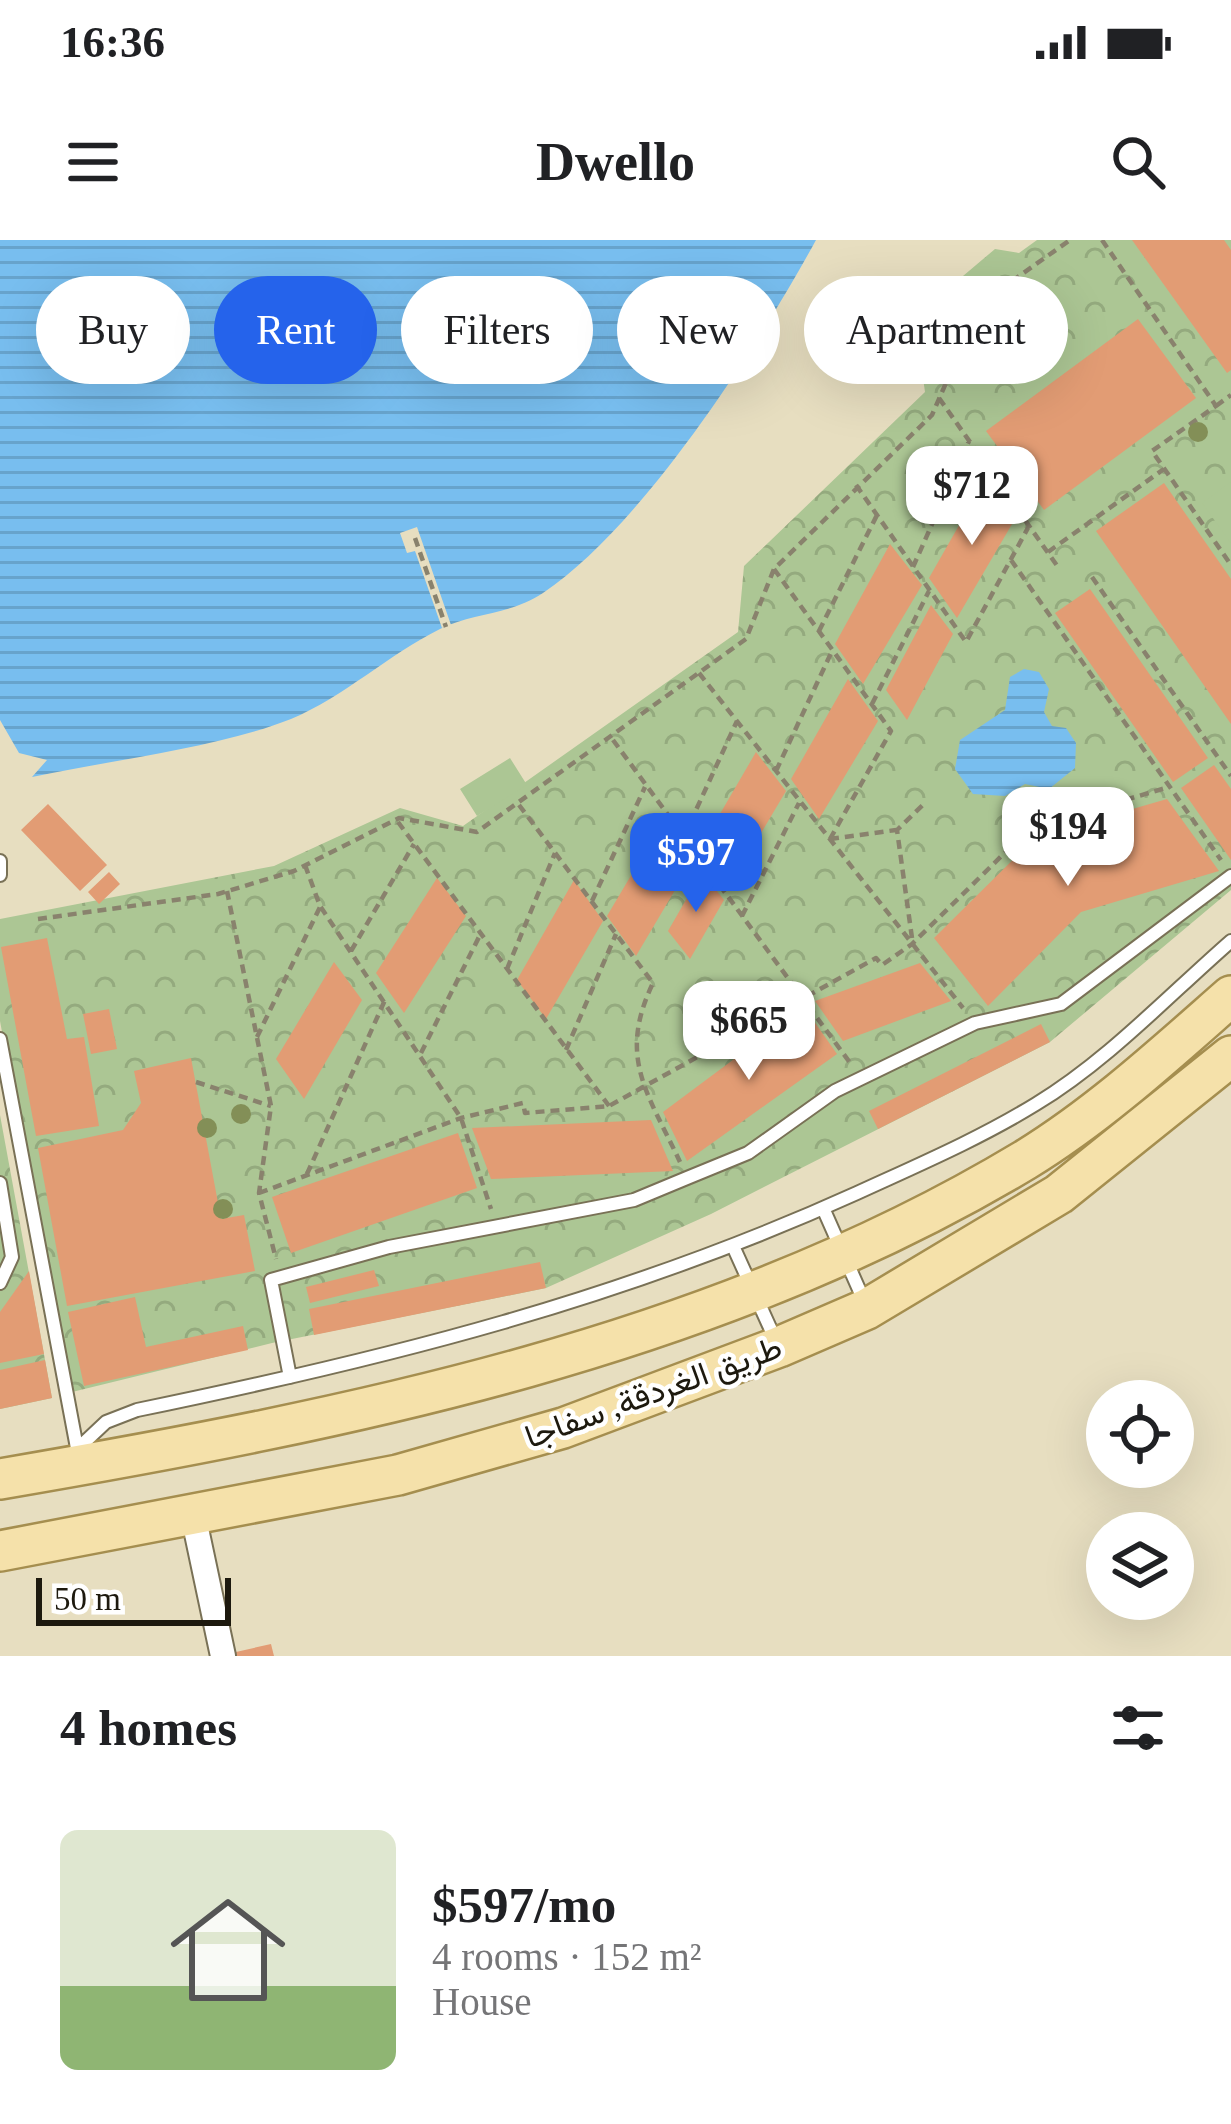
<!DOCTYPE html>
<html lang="en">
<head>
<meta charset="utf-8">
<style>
  :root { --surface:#fff; --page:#f2f2f2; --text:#202124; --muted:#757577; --accent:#2563eb }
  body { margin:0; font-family:"Times New Roman",Vazirmatn,serif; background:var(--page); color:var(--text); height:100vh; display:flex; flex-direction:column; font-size:45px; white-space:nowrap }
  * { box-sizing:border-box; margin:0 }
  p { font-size:39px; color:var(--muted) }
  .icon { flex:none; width:66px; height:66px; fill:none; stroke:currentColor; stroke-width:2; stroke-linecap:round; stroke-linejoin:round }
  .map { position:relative; height:1416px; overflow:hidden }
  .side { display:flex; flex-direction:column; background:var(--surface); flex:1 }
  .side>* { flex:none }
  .top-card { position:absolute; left:36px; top:36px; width:1161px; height:108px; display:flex; gap:24px }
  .tools { position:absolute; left:1086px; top:1140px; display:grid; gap:24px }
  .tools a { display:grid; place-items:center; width:108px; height:108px; border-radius:50%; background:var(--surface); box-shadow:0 12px 48px #0002; font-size:60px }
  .scale { position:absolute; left:36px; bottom:30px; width:195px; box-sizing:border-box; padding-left:12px; border:6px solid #1d190e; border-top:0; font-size:33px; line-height:42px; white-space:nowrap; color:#1d190e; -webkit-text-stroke:9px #fff; paint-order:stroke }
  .price { position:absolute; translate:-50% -102px; padding:0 27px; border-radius:24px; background:#fff; color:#222; font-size:39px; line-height:78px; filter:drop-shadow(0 3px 6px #0008) }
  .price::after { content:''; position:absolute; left:50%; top:72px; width:36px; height:27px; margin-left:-18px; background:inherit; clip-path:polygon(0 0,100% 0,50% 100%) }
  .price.on { background:var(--accent); color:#fff }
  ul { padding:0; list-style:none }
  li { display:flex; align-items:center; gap:36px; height:300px; padding:0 60px }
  li span { display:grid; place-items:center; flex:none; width:336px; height:240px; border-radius:18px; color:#555 }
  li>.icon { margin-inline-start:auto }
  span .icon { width:144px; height:144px; fill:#fffc; stroke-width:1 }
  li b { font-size:51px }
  h2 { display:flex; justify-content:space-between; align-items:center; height:144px; padding:0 60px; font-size:51px }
  .pill { padding:0 42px; border-radius:54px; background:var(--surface); box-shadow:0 12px 48px #0002; font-size:42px; line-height:108px }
  .pill.on { background:var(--accent); color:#fff }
  .status { display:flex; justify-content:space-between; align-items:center; height:84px; padding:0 60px; background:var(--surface); direction:ltr }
  .status svg { height:33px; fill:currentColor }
  header { display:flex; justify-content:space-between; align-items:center; height:156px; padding:0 60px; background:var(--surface); font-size:54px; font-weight:600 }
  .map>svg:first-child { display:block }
  .park { fill:url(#park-crowns) }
  .garden { fill:#acc694 }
  .water { fill:url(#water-rules) }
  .pier { fill:#e7dec0 }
  .building { fill:#e29c74 }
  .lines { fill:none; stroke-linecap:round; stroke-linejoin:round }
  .lane-casing { stroke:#797156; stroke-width:16 }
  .street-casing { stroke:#797156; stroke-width:28 }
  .primary-casing { stroke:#a58e4f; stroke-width:44 }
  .path { stroke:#89826d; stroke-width:4.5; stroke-dasharray:9 6; stroke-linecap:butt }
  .lane { stroke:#fff; stroke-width:12 }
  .street { stroke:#fff; stroke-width:24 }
  .primary { stroke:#f5e1aa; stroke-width:39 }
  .tree { fill:#838f57 }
  .labels { text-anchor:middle; stroke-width:9; stroke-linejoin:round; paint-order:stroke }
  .street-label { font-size:33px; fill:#1d190e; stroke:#fff }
</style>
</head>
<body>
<div class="status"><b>16:36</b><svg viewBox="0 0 49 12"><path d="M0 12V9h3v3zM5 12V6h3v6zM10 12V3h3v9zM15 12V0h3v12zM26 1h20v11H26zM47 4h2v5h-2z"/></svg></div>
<header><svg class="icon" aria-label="menu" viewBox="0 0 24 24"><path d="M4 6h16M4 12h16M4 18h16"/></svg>Dwello<svg class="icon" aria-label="search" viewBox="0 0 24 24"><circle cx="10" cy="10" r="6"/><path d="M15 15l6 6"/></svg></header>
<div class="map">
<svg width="1231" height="1416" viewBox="0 0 1231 1416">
  <defs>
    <pattern id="park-crowns" width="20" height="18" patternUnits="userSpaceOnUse" patternTransform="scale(3)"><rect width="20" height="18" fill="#acc694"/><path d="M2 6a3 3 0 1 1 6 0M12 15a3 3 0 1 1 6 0" fill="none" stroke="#94aa7e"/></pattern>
    <pattern id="water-rules" width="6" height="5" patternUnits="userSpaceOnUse" patternTransform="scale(3)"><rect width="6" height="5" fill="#78beef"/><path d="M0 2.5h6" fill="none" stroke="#67a3cc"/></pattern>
  </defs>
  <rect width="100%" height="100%" fill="#e7dec0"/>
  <!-- park -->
  <path class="park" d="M1037 0H1231V650L1050 802 711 974 546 1048 272 1103 68 1153 0 781V679L274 626 400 568 463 586 738 392 744 326 925 152 923 138 966 65 963 36 995 9 1019 13Z
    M0 875 52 1158 0 1169Z"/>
  <!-- garden -->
  <path class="garden" d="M1231 242V303L1202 263Z
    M510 518 527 545 477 576 460 549Z"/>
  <!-- water -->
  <path class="water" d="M0 0H816C758 106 643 286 543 353 508 376 474 372 440 389 389 414 344 457 291 479 218 508 111 520 32 537L47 520 19 513 0 480Z
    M1024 429 1039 432 1049 449 1044 472 1052 486 1066 488 1076 503 1075 528 1049 549 1025 544 1005 556 973 554 955 529 960 500 1005 470 1010 437Z"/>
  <!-- pier -->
  <path class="pier" d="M417 287 451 385 442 388 415 311 407 313 400 293Z"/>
  <!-- building -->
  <path class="building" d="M1132 0H1224L1231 10V130L1227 133Z
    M1040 64 1066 101 1007 143 981 106Z
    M1138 79 1196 158 1044 270 986 191Z
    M986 238 1015 279 957 378 929 338Z
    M1164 243 1231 339V484L1096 291Z
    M890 304 922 345 863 444 835 404Z
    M1090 349 1208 518 1173 542 1055 373Z
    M931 365 953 394 907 480 886 450Z
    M848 439 878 481 819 579 791 539Z
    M756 512 786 551 728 649 699 610Z
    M1214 525 1231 549V620L1181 548Z
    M1167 559 1219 631 1081 672 988 766 934 698 1036 597Z
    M48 564 107 625 80 651 21 590Z
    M665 578 694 618 636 716 607 676Z
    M109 632 120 644 99 664 88 652Z
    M702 632 724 660 690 719 668 691Z
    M437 638 466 676 404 773 376 733Z
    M574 640 603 681 546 779 517 740Z
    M47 698 67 799 84 797 99 886 36 896 1 707Z
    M334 722 362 760 304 859 276 819Z
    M920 723 951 761 843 801 815 761Z
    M804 767 837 814 687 921 663 872Z
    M109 769 117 809 91 814 83 774Z
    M1041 784 1050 802 878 889 869 871Z
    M191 818 221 979 244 975 255 1031 67 1066 38 908 123 890 141 863 134 831Z
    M651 880 673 931 491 939 472 888Z
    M458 893 477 948 291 1013 272 957Z
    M540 1022 546 1048 314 1095 309 1069Z
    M374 1030 379 1046 310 1063 306 1047Z
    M29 1031 44 1114 0 1123V1072Z
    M135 1057 146 1107 243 1086 248 1110 84 1146 68 1072Z
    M45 1120 52 1158 0 1169V1130Z
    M271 1404 274 1416H227V1414Z"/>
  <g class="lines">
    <!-- lane casing -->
    <g class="lane-casing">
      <path id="lane" d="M0 621V635
        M0 799 77 1208
        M0 943 12 1017 0 1043
        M823 968 865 1063
        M733 1006 776 1101
        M290 1137 271 1040 389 1007 634 960 687 938 748 913 835 851 975 783 1061 764 1231 636
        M72 1214 106 1182 137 1170C390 1118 621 1060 857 953 918 925 979 899 1036 864 1107 821 1168 756 1231 701"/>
    </g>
    <!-- street casing -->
    <g class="street-casing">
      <path id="street" d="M192 1270 223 1416"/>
    </g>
    <!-- primary casing -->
    <g class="primary-casing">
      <path id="primary" d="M0 1239C351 1179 716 1106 1025 920 1100 874 1165 814 1231 756
        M0 1311 398 1235 563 1188 779 1107 867 1069 1059 954 1231 816"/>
    </g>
    <!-- path -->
    <path class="path" d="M1102 0 1216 166 1152 211 1231 325
      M939 158 1058 327
      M1216 166 1231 155
      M856 245 966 402 1029 286
      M415 298 446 387
      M1048 312 1164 229
      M1011 320 1221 620
      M913 327 969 201
      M774 329 891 491 830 599
      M1092 337 1231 536
      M819 391 877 275
      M699 433 963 768
      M872 464 929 351
      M613 500 851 824
      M776 531 832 411
      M519 565 653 743C617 818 648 853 680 922
      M398 582 609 866
      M684 596 737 481
      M830 599 896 590
      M305 625 320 666 461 878 491 969
      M227 651 271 866 259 953 276 1019
      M592 661 645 547
      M742 676 799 563
      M38 679 218 654 294 631 399 578 477 592 746 399 774 329 932 175 981 63 1070 0
      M912 698 897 590 926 562
      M351 711 414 604
      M507 729 555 613
      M257 797 320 667
      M566 810 616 694
      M421 813 480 695
      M196 842 271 866
      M307 934 385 760
      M259 953 461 878 523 863 525 873 609 866 876 718 882 725 912 704 1030 588 1169 547"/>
    <!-- lane -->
    <use href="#lane" class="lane"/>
    <!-- street -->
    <use href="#street" class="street"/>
    <!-- primary -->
    <use href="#primary" class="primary"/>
  </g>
  <!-- trees -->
  <g class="tree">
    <circle cx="1198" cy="192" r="10"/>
    <circle cx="241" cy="874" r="10"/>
    <circle cx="207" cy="888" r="10"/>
    <circle cx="223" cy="969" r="10"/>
  </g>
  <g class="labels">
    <!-- street labels -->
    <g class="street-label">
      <text transform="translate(653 1151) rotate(-20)" y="12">طريق الغردقة, سفاجا</text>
    </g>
  </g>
</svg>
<div class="tools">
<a><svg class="icon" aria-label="locate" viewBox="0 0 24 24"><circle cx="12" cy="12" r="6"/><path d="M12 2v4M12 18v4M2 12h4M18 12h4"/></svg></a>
<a><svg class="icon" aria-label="layers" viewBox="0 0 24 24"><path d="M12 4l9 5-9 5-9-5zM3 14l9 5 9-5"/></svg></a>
</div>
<div class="scale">50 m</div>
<b class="price" style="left:972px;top:308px">$712</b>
<b class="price" style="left:1068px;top:649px">$194</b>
<b class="price on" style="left:696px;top:675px">$597</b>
<b class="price" style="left:749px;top:843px">$665</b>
<div class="top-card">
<a class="pill">Buy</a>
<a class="pill on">Rent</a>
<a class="pill">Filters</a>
<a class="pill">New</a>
<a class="pill">Apartment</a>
</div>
</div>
<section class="side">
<h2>4 homes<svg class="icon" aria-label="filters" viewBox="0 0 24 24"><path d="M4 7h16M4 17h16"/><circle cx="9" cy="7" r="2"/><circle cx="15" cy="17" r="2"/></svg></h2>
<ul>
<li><span style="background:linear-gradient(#dfe7d0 65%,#8fb573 0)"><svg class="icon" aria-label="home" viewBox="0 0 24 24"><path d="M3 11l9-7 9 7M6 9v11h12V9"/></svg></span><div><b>$597/mo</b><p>4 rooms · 152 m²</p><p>House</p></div></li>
</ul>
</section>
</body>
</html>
